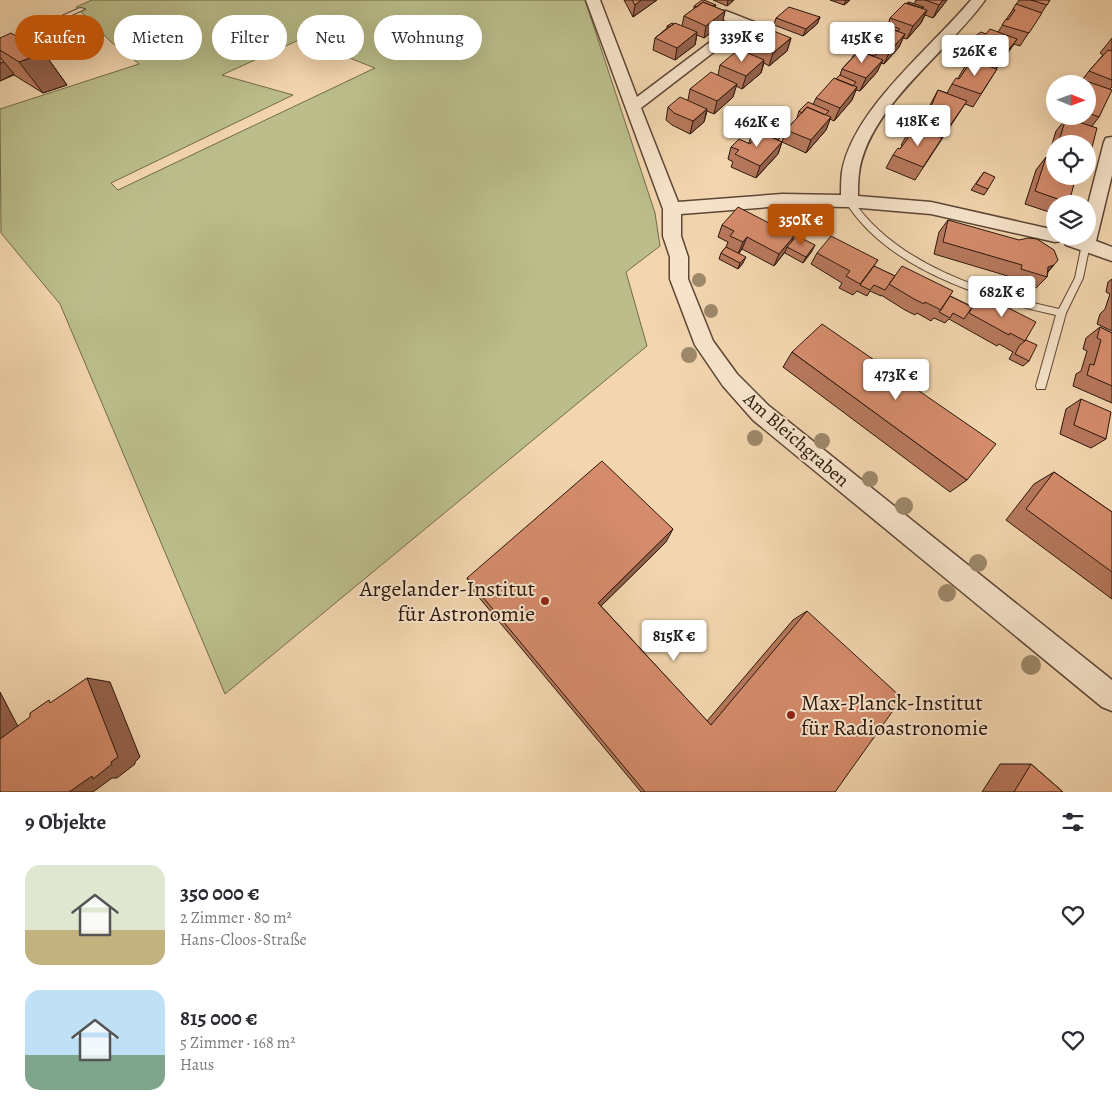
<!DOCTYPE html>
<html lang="de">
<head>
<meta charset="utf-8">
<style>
  :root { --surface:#fff; --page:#f7f7f7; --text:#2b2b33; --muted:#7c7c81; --accent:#b45309 }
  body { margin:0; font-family:Alegreya,serif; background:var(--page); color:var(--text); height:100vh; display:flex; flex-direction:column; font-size:19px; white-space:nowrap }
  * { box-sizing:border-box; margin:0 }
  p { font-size:16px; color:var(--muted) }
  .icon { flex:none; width:28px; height:28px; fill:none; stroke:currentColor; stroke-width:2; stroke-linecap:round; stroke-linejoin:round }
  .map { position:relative; height:792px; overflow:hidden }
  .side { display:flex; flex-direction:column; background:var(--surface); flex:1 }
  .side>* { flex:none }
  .hud { position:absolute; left:15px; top:15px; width:500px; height:45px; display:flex; gap:10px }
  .needle { width:32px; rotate:91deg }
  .fabs { position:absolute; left:1046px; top:75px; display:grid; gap:10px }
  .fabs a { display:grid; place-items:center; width:50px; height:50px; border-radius:50%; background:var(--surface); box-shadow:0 5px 20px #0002; font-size:25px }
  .price { position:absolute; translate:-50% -42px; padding:0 11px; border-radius:5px; background:#fff; color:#222; font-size:16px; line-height:32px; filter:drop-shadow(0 1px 2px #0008) }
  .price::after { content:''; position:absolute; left:50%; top:30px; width:15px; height:11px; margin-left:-8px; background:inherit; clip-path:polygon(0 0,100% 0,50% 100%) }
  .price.current { background:var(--accent); color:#fff }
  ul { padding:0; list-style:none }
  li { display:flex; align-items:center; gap:15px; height:125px; padding:0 25px }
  li span { display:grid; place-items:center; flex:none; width:140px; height:100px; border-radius:15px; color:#555 }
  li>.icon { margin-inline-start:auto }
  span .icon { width:60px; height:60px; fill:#fffc; stroke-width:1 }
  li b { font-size:21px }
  h2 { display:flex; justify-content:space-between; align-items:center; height:60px; padding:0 25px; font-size:21px }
  .chip { padding:0 18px; border-radius:22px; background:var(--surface); box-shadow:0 5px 20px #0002; font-size:18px; line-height:45px }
  .chip.current { background:var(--accent); color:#fff }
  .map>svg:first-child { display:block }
  .green { fill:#bbbe8b; stroke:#726a4c; fill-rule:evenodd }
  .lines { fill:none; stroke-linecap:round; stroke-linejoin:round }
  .service-casing { stroke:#5c4635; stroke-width:2 }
  .minor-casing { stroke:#5c4635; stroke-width:3 }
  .service { fill:#f7e4cb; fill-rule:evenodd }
  .minor { fill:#f7e4cb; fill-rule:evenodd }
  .tree { fill:#9d886a }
  .wall { fill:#b7785d; stroke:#2a160c }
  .shaded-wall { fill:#95624c; stroke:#2a160c }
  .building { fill:#d58c6c; stroke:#2a160c }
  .poi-dot { fill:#8f2418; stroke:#f7e4cb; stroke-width:2 }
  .labels { text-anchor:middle; stroke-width:4; stroke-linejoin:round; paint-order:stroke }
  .street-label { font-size:19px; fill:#2a160c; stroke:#f7e4cb }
  .near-poi-label { font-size:22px; fill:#2a160c; stroke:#f7e4cb; text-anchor:end }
</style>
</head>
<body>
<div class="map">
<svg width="1112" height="792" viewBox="0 0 1112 792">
  <rect width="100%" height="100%" fill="#f3d6af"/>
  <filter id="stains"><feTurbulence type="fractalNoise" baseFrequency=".004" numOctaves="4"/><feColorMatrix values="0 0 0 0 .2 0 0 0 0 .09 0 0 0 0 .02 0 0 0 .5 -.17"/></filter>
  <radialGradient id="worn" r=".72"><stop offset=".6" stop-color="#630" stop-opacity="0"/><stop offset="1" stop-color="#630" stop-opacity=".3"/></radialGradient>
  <!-- green -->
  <path class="green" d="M92 0H585L655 213 660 246 626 272 647 346 225 694 60 304 1 233 0 109 139 64 110 41 76 7ZM301 39 375 68 118 190 111 183 293 95 222 75Z"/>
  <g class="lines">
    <!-- service casing -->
    <g class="service-casing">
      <path id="service" d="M80 8 85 9 0 47V43Z
        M849 198 852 199C895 264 986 293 1059 309L1075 278 1082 244 1083 242H1089L1090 244 1083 278 1066 313 1045 389H1037L1036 386 1056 315C982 299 886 268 845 201Z"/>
    </g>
    <!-- minor casing -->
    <g class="minor-casing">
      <path id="minor" d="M586 0H600L637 97 734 24 716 17 714 14 716 11H726L772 29 774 32 767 36 745 28 641 108 678 202 782 194 841 195C841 187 841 179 842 172 853 109 931 48 971 0H985C948 52 868 107 859 173 858 180 858 188 858 196L931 202 1055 230V236H1064L1061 241 1055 242 931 214 849 207 782 206 681 214V236L688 257V279L713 341 737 374 769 406 1112 680V711L1102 707 753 420 723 386 695 345 670 279V257L663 236V209Z
        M1112 137V175L1096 241 1112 247V261L1066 245 1063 240 1065 236H1088V204L1104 142 1106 138Z"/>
    </g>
    <!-- service -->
    <use href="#service" class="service"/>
    <!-- minor -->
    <use href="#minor" class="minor"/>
  </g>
  <!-- trees -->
  <g class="tree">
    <circle cx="699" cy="280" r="7"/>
    <circle cx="711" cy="311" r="7"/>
    <circle cx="689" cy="355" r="8"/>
    <circle cx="755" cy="438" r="8"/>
    <circle cx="822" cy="441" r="8"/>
    <circle cx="870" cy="479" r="8"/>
    <circle cx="904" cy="506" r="9"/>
    <circle cx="978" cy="563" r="9"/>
    <circle cx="947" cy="593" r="9"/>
    <circle cx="1031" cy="665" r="10"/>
  </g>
  <!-- wall -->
  <path class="wall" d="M624 0H657L633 17Z
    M713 0H734L727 6Z
    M830 0H850L844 5Z
    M916 0H947L933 18 925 15 921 23 907 39 903 38 899 47 884 64 881 63 877 72 860 91 856 90 852 100 834 121 830 119 826 130 806 153 782 142 778 154 756 178 731 167 733 162 728 159 731 147 749 143 751 136 756 130 782 142 786 130 797 118 799 111 813 105 816 98 840 75 842 69 852 58 853 56 862 52 865 49 867 43 885 27 888 25 890 18 907 3 914 4Z
    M1019 0H1050L1020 46 1014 44 996 69H997L973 107 965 104 915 180 886 168 893 155 900 149 902 146 901 145 908 133 914 127 920 116 929 107 938 90 947 93 952 84 958 78 974 52 967 48 975 36 998 32Z
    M716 5 715 7 725 11 722 24 704 38 697 35 695 45 675 60 653 50 655 38 667 28V26L674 24 682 26 684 16 694 9V6Z
    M820 17 817 24 803 36 774 25 776 18Z
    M0 38 44 53 67 85 43 93 14 75 0 81Z
    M791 38 787 51 769 66 764 63 761 73 742 89 736 86 733 97 714 114 707 111 704 122 690 134 672 125 666 120 668 107 688 100 690 89 718 75 720 65 745 52 748 42Z
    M1112 38V87L1110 89 1099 117 1092 126 1089 159 1088 160V144H1055V176L1069 203 1068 204H1055V214L1025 204 1036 170 1046 157H1048L1056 131 1064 121 1060 120 1062 116H1088V84H1079L1089 71 1103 55 1100 53Z
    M984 172 988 189 984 195 971 190Z
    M948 220 1054 265 1048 272 1047 277 1036 288 1010 281 1011 277 934 254 939 232Z
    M722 225 791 242 812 251 803 263 785 253V252L774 266 742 249 739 253 743 263 738 269 719 259 721 253 726 247 728 242 718 237Z
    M817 253 878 260 874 266 895 276 950 296 971 306 981 294 1026 340 1029 361 1023 366 1009 359 1013 352 999 344 997 346 949 319 945 323 934 318 931 321 917 313 915 315 905 310 881 295V296L870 291 867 296 857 291 853 295 839 288 842 283 811 264Z
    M1112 279V331L1097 324 1100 314 1105 309 1110 294 1106 292 1108 282Z
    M1100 327 1112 333V403L1073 386 1076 374 1081 371 1087 351 1083 349 1086 338Z
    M792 352 967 480 950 492 783 367Z
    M1081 399 1106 439 1091 448 1060 434 1066 409Z
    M1054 472 1112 512V599L1006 520 1034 484Z
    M666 542 601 606 707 721 793 620 807 611 835 792H641L472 589 467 578Z
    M1000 764H1031L1063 792H982Z"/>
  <!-- shaded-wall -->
  <path class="shaded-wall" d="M641 0H657L633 17 635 5Z
    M728 0H734L727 6Z
    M846 0H850L844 5Z
    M943 0H947L933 18 939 5Z
    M927 10 921 23 907 39 913 26Z
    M725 11 722 24 704 38 706 26Z
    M820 17 817 24 803 36 806 29Z
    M697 32 695 45 675 60 677 48Z
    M905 34 899 47 884 64 890 51Z
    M791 38 787 51 769 66 773 53Z
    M1017 39 1009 51 993 73 1001 60Z
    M44 53 67 85 43 93 19 62Z
    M764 60 761 73 742 89 746 76Z
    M883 60 877 72 860 91 866 78Z
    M4 62 14 74 0 81V63Z
    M737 84 733 97 714 114 717 101Z
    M857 87 852 100 834 121 840 108Z
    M707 109 704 122 690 134 693 121Z
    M831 117 826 130 806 153 811 140Z
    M782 142 778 154 756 178 760 166Z
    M794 236 789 248 787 247 785 252 774 266 779 254Z
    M747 237 742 249 738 254 743 242Z
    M815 245 812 251 803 263 806 257Z
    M746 257 743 263 738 269 740 263Z
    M1054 265 1043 276 1048 267Z
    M673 529 666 542 595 612 598 603Z
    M87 678 110 682 140 757 135 762V764L117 778H112L93 792H69Z
    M0 692 24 738 0 740Z"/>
  <!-- building -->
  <path class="building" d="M632 0H641L635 5Z
    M702 0H704L716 5 713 6 703 2 697 7 694 6Z
    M925 0H943L939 5Z
    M1031 0H1050L1047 5Z
    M703 2 725 11 706 26 684 16Z
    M909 2 924 7 922 8 907 3Z
    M905 3 927 10 913 26 890 18Z
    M1016 4 1042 13 1029 33 1002 25 1006 19 1008 20 1015 10 1013 9Z
    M789 7 820 17 806 29 776 18Z
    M672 23 674 24 669 27 667 26Z
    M675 23 697 32 677 48 655 38Z
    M888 25 900 29 898 31 885 27Z
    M883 26 905 34 890 51 867 43Z
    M766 28 791 38 773 53 748 42Z
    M990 29 1017 39 1001 60 974 51 985 41 975 36 981 32 986 34Z
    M11 33 44 53 19 62 0 50V38Z
    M739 49 764 60 746 76 720 65Z
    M865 49 877 54 874 56 862 52Z
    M1108 50 1112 51V80L1089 71Z
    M859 51 883 60 866 78 842 69Z
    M0 57 4 62 0 63Z
    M969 60 997 69 981 94 952 84 956 78 959 79 968 66H966Z
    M711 72 737 84 717 101 690 89Z
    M840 75 856 82 853 86 836 79Z
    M834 78 857 87 840 108 816 98Z
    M1083 80 1112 90 1099 117 1088 113V84H1082Z
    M938 90 967 101 949 127 920 116 932 104Z
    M680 97 707 109 693 121 674 113 668 107Z
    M808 102 829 111 825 115 807 107 802 113 799 111Z
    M807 107 831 117 811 140 786 130Z
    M1066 118 1097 128 1089 159 1088 158V144H1058Z
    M913 126 942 138 923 167 893 155 898 148 900 149 911 134 908 133Z
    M768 128 783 135 778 140 763 133Z
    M756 130 758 131 753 137 751 136Z
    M758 131 782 142 760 166 735 154 739 150 731 147 739 139 750 144 756 137 753 136Z
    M1046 157 1055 160V176H1076L1069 203 1035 191Z
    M984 172 995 177 988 189 976 184Z
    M738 207 794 236 779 254 747 237 743 242 730 236 734 231 722 225Z
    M948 220 1019 240 1028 238 1037 239 1054 250 1058 260 1054 265 1048 267 1047 277 1021 269 1022 265 943 242Z
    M797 236 815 245 806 257 787 247Z
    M831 236 878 260 860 284 846 276 850 271 817 253Z
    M726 247 746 257 740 263 721 253Z
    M874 266 895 276 885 290 874 285 870 290 860 285Z
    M902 266 953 291 941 310 925 302 924 304 914 299 889 284Z
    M981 294 1036 322 1025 341 1010 333 1009 335 969 313Z
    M950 296 972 307 964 319 953 313 950 318 939 312Z
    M822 324 996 444 967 480 792 352Z
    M1100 327 1112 333V386L1087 375 1090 364 1094 365 1101 340 1097 338Z
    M1026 340 1037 345 1029 361 1015 354 1019 346Z
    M1081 399 1111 412 1106 439 1074 425Z
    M602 461 673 529 598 603 711 725 807 611 902 698 835 792H645L467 578Z
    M1054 472 1112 512V572L1026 509Z
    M87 678 118 757 111 762 112 764 93 779 92 776 69 792H0V739L30 717V713L49 700 50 703Z
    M1031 764 1063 792H1014Z"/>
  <!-- markers -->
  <g class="poi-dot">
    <circle cx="545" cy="601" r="5"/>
    <circle cx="791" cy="715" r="5"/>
  </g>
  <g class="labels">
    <!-- street labels -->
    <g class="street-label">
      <text transform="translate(797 439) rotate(41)" y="7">Am Bleichgraben</text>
    </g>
    <!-- near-poi labels -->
    <g class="near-poi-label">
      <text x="535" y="596">Argelander-Institut<tspan x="535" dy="25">für Astronomie</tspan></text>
      <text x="801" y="710" text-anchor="start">Max-Planck-Institut<tspan x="801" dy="25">für Radioastronomie</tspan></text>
    </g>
  </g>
  <rect width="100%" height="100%" filter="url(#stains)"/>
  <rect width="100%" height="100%" fill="url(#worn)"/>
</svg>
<div class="fabs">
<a><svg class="needle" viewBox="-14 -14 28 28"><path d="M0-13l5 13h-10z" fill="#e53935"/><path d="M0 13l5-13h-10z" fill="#7c7c81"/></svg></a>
<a><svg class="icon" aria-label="locate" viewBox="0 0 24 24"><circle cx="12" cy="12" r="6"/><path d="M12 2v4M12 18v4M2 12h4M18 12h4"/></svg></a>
<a><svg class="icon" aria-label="layers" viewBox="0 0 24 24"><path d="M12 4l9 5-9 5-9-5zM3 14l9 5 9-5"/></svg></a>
</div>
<b class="price" style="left:742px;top:63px">339K €</b>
<b class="price" style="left:862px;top:64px">415K €</b>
<b class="price" style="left:975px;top:77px">526K €</b>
<b class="price" style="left:918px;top:147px">418K €</b>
<b class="price" style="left:757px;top:148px">462K €</b>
<b class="price current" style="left:801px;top:246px">350K €</b>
<b class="price" style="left:1002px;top:318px">682K €</b>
<b class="price" style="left:896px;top:401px">473K €</b>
<b class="price" style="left:674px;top:662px">815K €</b>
<div class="hud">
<a class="chip current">Kaufen</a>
<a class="chip">Mieten</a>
<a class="chip">Filter</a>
<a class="chip">Neu</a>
<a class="chip">Wohnung</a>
</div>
</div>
<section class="side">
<h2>9 Objekte<svg class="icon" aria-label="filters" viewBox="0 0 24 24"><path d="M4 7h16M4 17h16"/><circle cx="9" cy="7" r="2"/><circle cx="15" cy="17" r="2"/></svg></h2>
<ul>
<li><span style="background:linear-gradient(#dfe7d0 65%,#c2b280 0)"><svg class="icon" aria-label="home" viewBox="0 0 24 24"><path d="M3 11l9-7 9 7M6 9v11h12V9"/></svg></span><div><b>350 000 €</b><p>2 Zimmer · 80 m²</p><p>Hans-Cloos-Straße</p></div><svg class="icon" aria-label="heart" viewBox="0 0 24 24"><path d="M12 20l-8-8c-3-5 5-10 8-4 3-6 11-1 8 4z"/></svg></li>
<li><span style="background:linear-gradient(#bfe0f5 65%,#7fa58c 0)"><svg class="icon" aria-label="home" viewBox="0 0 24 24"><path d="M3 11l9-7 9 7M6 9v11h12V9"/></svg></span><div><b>815 000 €</b><p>5 Zimmer · 168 m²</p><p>Haus</p></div><svg class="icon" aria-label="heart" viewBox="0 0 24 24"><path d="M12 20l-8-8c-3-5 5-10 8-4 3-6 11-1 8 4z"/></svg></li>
</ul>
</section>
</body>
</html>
